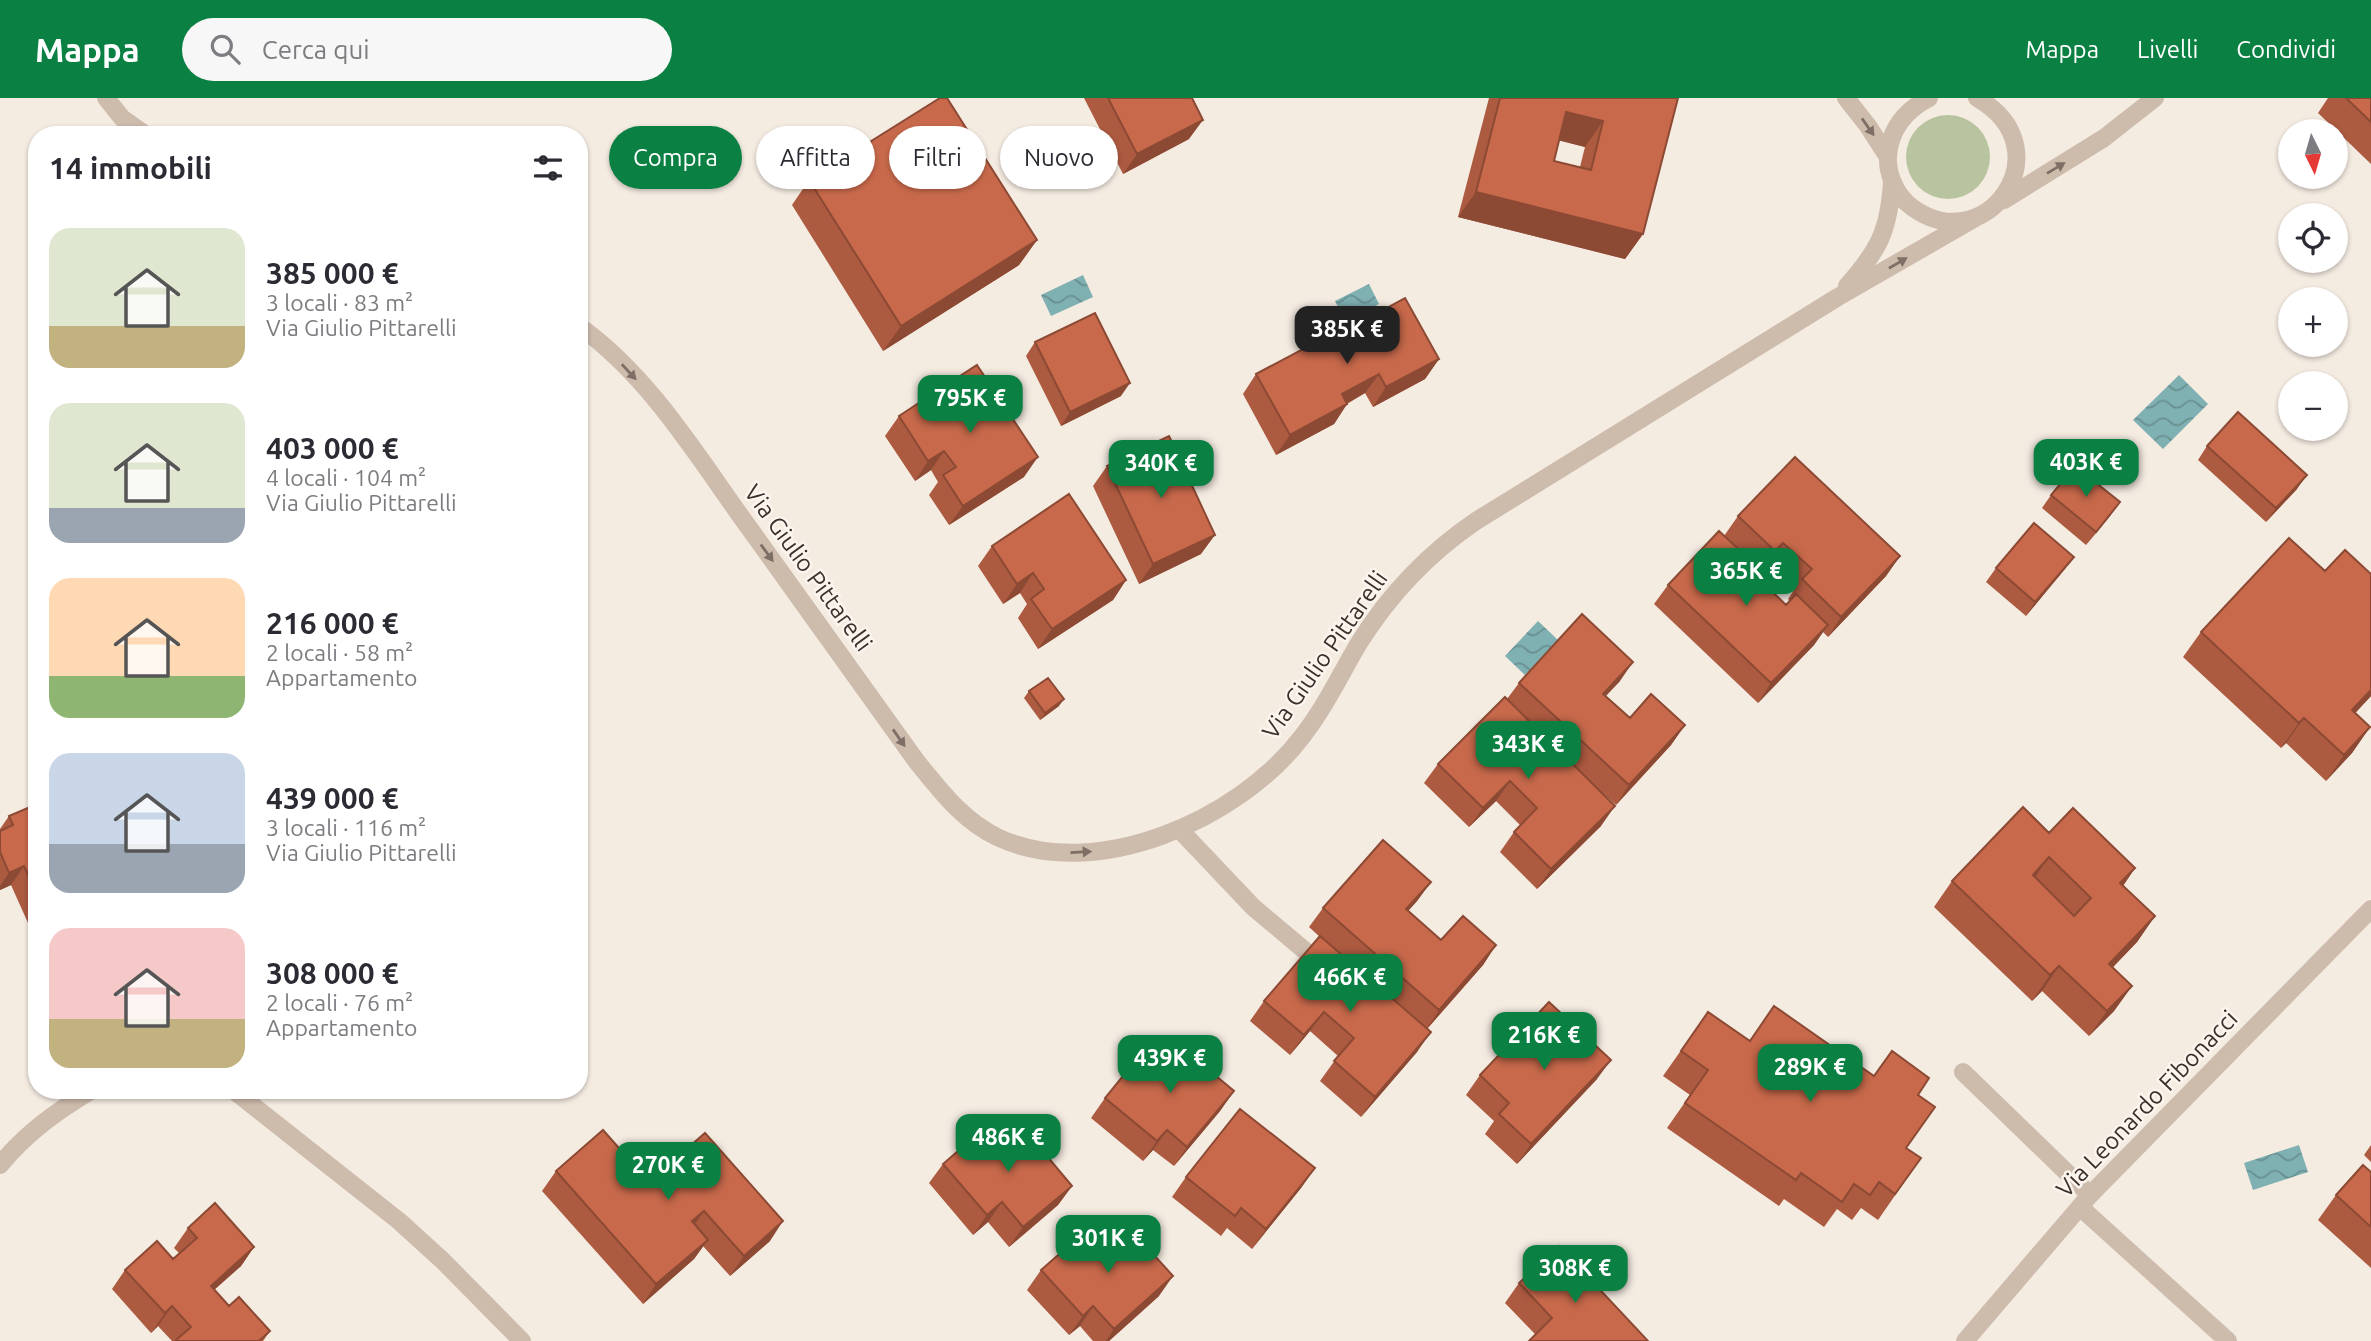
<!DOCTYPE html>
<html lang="it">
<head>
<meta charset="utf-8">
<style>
  :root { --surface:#fff; --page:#f7f7f7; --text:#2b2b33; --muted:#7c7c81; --accent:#0b8043 }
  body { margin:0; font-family:Ubuntu,sans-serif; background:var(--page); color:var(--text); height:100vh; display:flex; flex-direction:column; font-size:26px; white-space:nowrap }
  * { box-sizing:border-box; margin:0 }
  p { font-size:23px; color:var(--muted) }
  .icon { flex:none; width:38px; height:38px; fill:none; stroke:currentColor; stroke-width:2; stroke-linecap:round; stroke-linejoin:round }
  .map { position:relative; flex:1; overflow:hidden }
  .details { position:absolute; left:28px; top:28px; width:560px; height:973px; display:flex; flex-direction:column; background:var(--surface); border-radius:28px; box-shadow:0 2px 5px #0004 }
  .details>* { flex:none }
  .banner { position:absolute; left:609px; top:28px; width:665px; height:63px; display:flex; gap:14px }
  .needle { width:46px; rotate:175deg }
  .fabs { position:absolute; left:2278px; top:21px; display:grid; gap:14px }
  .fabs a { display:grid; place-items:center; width:70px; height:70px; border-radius:50%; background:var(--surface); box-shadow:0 2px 5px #0004; font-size:35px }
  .price { position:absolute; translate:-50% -60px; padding:0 16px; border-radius:14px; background:var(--accent); color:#fff; font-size:23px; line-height:46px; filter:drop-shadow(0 2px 4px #0008) }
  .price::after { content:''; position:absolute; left:50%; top:42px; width:21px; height:16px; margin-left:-10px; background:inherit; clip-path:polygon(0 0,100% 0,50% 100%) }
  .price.current { background:#222; color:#fff }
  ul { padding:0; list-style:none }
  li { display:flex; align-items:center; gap:21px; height:175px; padding:0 21px }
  li span { display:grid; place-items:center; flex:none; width:196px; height:140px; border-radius:21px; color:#555 }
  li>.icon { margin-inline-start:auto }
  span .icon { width:84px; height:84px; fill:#fffc; stroke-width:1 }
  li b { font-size:30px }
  h2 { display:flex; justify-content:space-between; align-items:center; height:84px; padding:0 21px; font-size:30px }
  .tag { padding:0 24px; border-radius:32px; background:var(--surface); box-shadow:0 2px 5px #0004; font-size:24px; line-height:63px }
  .tag.current { background:var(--accent); color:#fff }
  header { display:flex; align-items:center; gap:42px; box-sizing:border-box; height:98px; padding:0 35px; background:var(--accent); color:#fff }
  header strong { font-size:33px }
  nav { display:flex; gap:38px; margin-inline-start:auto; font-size:24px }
  .search { width:490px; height:63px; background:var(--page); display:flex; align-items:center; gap:18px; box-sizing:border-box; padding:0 24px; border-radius:38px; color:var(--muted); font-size:26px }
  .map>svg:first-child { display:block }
  .green { fill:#b8c4a0 }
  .water { fill:url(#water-waves) }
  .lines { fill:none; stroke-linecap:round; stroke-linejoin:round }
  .lane { stroke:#cdbbac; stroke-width:18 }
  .street { stroke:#cdbbac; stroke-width:18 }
  .wall { fill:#ac5a40; fill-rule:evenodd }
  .shaded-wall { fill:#8c4a34 }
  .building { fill:#c8694b; stroke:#8c4a34; stroke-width:2; fill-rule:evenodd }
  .oneway { fill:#7d6f65 }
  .labels { text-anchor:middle; stroke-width:5; stroke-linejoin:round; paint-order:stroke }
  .street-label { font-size:24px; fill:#3b302b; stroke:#fbf5ee }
</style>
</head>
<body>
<header>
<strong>Mappa</strong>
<div class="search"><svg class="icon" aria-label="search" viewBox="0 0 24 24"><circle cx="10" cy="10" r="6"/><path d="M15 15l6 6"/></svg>Cerca qui</div>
<nav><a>Mappa</a><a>Livelli</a><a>Condividi</a></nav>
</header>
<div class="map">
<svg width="2371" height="1243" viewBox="0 0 2371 1243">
  <defs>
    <pattern id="water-waves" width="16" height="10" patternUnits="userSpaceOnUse" patternTransform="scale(1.75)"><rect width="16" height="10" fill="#7fb0b2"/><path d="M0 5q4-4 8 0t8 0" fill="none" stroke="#699091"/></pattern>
  </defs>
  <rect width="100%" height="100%" fill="#f4ebe1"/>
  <!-- green -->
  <path class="green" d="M1906 59a42 42 0 1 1 84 0a42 42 0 1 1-84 0Z"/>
  <!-- water -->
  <path class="water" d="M1083 177 1093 199 1051 218 1041 197Z
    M1369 186 1379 206 1345 223 1335 203Z
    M2179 277 2208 306 2163 351 2133 322Z
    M1538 523 1558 542 1525 577 1505 558Z
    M2299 1047 2308 1074 2253 1092 2244 1065Z"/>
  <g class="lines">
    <!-- lane -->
    <path class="lane" d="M1179 731 1253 809 1323 868
      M1963 974 2090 1097
      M2080 1109 2228 1243"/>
    <!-- street -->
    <path class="street" d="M106 0 122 20 146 37
      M1846 0 1868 28 1888 59
      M1929 0C1906 12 1890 31 1888 58 1887 75 1895 95 1908 106 1983 168 2068 52 1977 0
      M2004 102 2104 40 2155 0
      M1847 188C1879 152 1889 132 1892 84
      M579 228C645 275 691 348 737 413 797 496 857 580 917 664 941 693 962 722 997 739 1095 786 1239 721 1301 640 1324 611 1340 577 1359 545 1389 497 1429 455 1476 423L1838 199 1977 119
      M233 992 399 1123 443 1163 522 1243
      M0 1067C26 1035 57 1013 92 992
      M1965 1243 2090 1097 2371 811"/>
  </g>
  <!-- wall -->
  <path class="wall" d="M1084 0H1192L1189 41 1123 76Z
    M1489 0H1678L1643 136 1625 161 1458 119ZM1559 42 1585 49 1580 69 1554 63Z
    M2328 0H2371V66L2318 15Z
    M809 82 1037 142 1019 167 883 253 792 107Z
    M1341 235 1439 261 1425 281 1373 309 1365 295 1347 306 1334 326 1276 357 1243 296 1256 276 1326 252 1330 250Z
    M1035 244 1121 298 1061 328 1026 258Z
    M899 318 1024 379 949 427 929 397 938 384 931 372 915 383 885 338Z
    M2207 348 2297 391 2266 424 2198 362Z
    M1107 368 1201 456 1139 486 1093 388Z
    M2051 397 2110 418 2086 447 2042 410Z
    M1738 418 1900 458 1886 478 1828 539 1823 534 1814 547 1758 605 1654 506 1668 487 1724 438ZM1770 464 1796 489 1788 501 1790 503 1786 507 1754 476 1758 470 1761 473Z
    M992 448 1126 482 1113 502 1038 551 1018 520 1027 506 1020 495 1003 506 978 468Z
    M2074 459 2064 472 2026 518 1986 484 1996 470Z
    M2325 473 2371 476V598L2355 615 2370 629 2352 655 2326 683 2286 645 2281 650 2183 559 2201 534Z
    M1620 583 1606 598 1630 620 1685 627 1671 647 1616 707 1588 682 1601 728 1537 791 1500 754 1514 734 1520 727 1496 703 1469 729 1424 685 1438 666 1507 601 1519 585Z
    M1029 593 1059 608 1040 622 1024 600Z
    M37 706V845L11 787 0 792V731L9 718Z
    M2049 735 2135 770 2123 788 2155 818 2137 844 2113 869 2132 888 2114 913 2089 938 2042 893 2032 903 1934 809 1952 783Z
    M1431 784 1417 803 1408 813 1441 842 1496 847 1483 867 1427 931 1417 954 1361 1019 1320 983 1338 958 1310 933 1290 957 1250 923 1264 903 1320 839 1309 829 1323 810Z
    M1708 914 1750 943 1874 978 1918 997 1906 1050 1921 1060 1878 1122 1861 1110 1852 1122 1837 1111 1824 1129 1784 1101 1779 1108 1667 1030 1690 997 1663 978Z
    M1159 963 1234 993 1220 1013 1174 1068 1153 1052 1143 1063 1091 1020 1105 1000Z
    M1480 977 1597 981 1517 1066 1485 1036 1494 1023 1466 997Z
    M1005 1039 1072 1088 1058 1107 1009 1149 988 1124 973 1137 929 1085 943 1066 987 1040Z
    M2371 1047V1064L2364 1057Z
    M1315 1070 1301 1090 1252 1151 1227 1130 1221 1138 1172 1099 1186 1079Z
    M556 1073 649 1084 770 1143 730 1178 703 1148 694 1161 643 1206 542 1093Z
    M2371 1074V1170L2318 1122 2336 1097Z
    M188 1130 254 1149 241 1168 214 1192 229 1208 270 1233 263 1243H172L158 1228 151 1235 112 1191 125 1172 173 1161 179 1155 174 1150Z
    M1094 1151 1159 1198 1109 1243H1093L1080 1228 1069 1237 1027 1192 1041 1172Z
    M1519 1185 1648 1243 1535 1236 1505 1205Z"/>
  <!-- shaded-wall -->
  <path class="shaded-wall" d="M1566 14 1603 23 1585 49 1549 40Z
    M1203 22 1189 41 1123 76 1137 56Z
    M1476 94 1643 136 1625 161 1458 119Z
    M1037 142 1019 167 883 253 901 228Z
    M1439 261 1425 281 1373 309 1386 289Z
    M1379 276 1365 295 1328 316 1342 296Z
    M1130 285 1121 298 1061 328 1070 314Z
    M1347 306 1334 326 1276 357 1290 337Z
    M944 353 931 372 915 383 928 363Z
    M1038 359 1024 379 949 427 963 408Z
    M2307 377 2297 391 2266 424 2276 410Z
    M2120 404 2110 418 2086 447 2096 434Z
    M1215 437 1201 456 1139 486 1153 466Z
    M1783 445 1770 464 1761 473 1775 453Z
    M1900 458 1886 478 1828 539 1841 519Z
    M2074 459 2064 472 2026 518 2035 504Z
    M1033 475 1020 495 1003 506 1017 486Z
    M1126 482 1113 502 1038 551 1052 531Z
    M1828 527 1814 547 1758 605 1771 585Z
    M1633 564 1620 583 1589 615 1603 596Z
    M2371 592V598L2334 638 2352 612Z
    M1064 601 1059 608 1040 622 1045 615Z
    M2304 620 2286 645 2281 650 2299 625Z
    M1685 627 1671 647 1616 707 1629 687Z
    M2370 629 2352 655 2326 683 2344 657Z
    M1510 683 1496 703 1469 729 1483 710Z
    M1615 708 1601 728 1537 791 1551 771Z
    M2049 759 2031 785 2033 777Z
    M24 768 11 787 0 792V788L9 775Z
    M2135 770 2118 795 2120 785Z
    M1431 784 1417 803 1392 831 1406 811Z
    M2155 818 2137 844 2092 891 2109 866Z
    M1496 847 1483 867 1426 932 1439 912Z
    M2059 868 2042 893 2032 903 2050 877Z
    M2132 888 2114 913 2089 938 2107 913Z
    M1324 914 1310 933 1290 957 1304 937Z
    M1431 934 1417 954 1361 1019 1375 999Z
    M1611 962 1597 981 1517 1066 1531 1046Z
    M1234 993 1220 1013 1174 1068 1187 1049Z
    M1167 1032 1153 1052 1143 1063 1157 1043Z
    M1315 1070 1301 1090 1252 1151 1266 1131Z
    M1072 1088 1058 1107 1009 1149 1023 1129Z
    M1002 1104 988 1124 973 1137 987 1117Z
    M704 1113 690 1133 692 1123Z
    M783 1123 770 1143 730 1178 744 1158Z
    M708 1142 694 1161 643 1206 656 1186Z
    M254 1149 241 1168 197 1207 211 1188Z
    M1173 1178 1159 1198 1109 1243H1106L1114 1231Z
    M172 1208 158 1228 151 1235 165 1215Z
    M1093 1208 1080 1228 1069 1237 1083 1218Z"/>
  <!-- building -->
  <path class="building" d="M940 0H947L1037 142 901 228 809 82Z
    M1108 0H1192L1203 22 1137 56Z
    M1500 0H1678L1643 136 1476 94ZM1566 14 1603 23 1591 72 1554 63Z
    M2346 0H2371V24Z
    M1405 200 1439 261 1386 289 1379 276 1342 296 1347 306 1290 337 1256 276 1320 242 1326 252 1345 242 1341 235Z
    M1095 215 1130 285 1070 314 1035 244Z
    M977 267 1038 359 963 408 943 377 956 369 944 353 928 363 899 318Z
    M2238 314 2307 377 2276 410 2207 348Z
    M1169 338 1215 437 1153 466 1107 368Z
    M1795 359 1900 458 1841 519 1802 481 1812 471 1783 445 1775 453 1738 418Z
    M2075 368 2120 404 2096 434 2051 397Z
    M1069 396 1126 482 1052 531 1031 501 1044 491 1033 475 1017 486 992 448Z
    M2034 425 2074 459 2035 504 1996 470Z
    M1719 433 1759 470 1754 476 1786 507 1796 496 1828 527 1771 585 1668 487Z
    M2289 440 2325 473 2345 452 2371 476V592L2352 612 2370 629 2344 657 2304 620 2299 625 2201 534Z
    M1582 516 1633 564 1603 596 1630 620 1651 596 1685 627 1629 687 1519 585Z
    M1048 580 1064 601 1045 615 1029 593Z
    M1505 599 1615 708 1551 771 1514 734 1537 710 1510 683 1483 710 1438 666Z
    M37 706V795L24 768 9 775 0 754V733L13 727 9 718Z
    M2023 709 2049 735 2073 710 2135 770 2120 785 2155 818 2109 866 2132 888 2107 913 2059 868 2050 877 1952 783ZM2049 759 2091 800 2074 818 2033 777Z
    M1383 742 1431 784 1406 811 1441 842 1463 818 1496 847 1439 912 1323 810Z
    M1320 838 1431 934 1375 999 1334 963 1354 940 1324 914 1304 937 1264 903Z
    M1549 904 1611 962 1531 1046 1499 1016 1509 1005 1480 977Z
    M1774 908 1874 978 1892 953 1929 980 1918 997 1935 1009 1906 1050 1921 1060 1895 1096 1879 1084 1870 1097 1854 1086 1842 1104 1801 1075 1796 1082 1685 1005 1708 972 1681 953 1708 914 1750 943Z
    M1175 944 1234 993 1187 1049 1167 1032 1157 1043 1105 1000 1145 951 1159 963Z
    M1240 1011 1315 1070 1266 1131 1241 1110 1235 1118 1186 1079Z
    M1020 1026 1072 1088 1023 1129 1002 1104 987 1117 943 1066 981 1033 987 1040 998 1031 1005 1039Z
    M603 1032 649 1084 705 1035 783 1123 744 1158 704 1113 692 1123 708 1142 656 1186 556 1073Z
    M2363 1067 2371 1074V1129L2336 1097Z
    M215 1105 254 1149 211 1188 229 1208 239 1199 270 1233 259 1243H175L191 1229 172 1208 165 1215 125 1172 157 1143 173 1161 197 1140 188 1130Z
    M1125 1125 1173 1178 1114 1231 1093 1208 1083 1218 1041 1172 1081 1137 1094 1151Z
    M1559 1148 1648 1243H1529L1552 1220 1519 1185Z"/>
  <!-- one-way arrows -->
  <defs><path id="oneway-solid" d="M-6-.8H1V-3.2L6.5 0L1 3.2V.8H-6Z" transform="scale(1.75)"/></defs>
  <g class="oneway">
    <use href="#oneway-solid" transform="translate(1868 29) rotate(55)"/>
    <use href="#oneway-solid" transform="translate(2056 70) rotate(-31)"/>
    <use href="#oneway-solid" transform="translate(1898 165) rotate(-30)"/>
    <use href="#oneway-solid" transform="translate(629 274) rotate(47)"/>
    <use href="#oneway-solid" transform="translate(767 455) rotate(54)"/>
    <use href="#oneway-solid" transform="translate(899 640) rotate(55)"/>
    <use href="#oneway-solid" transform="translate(1081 754) rotate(-3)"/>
  </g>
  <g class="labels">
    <!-- street labels -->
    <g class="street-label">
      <text transform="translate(808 470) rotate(54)" y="8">Via Giulio Pittarelli</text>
      <text transform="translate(1325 557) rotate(-55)" y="8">Via Giulio Pittarelli</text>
      <text transform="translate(2147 1006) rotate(-46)" y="8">Via Leonardo Fibonacci</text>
    </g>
  </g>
</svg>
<div class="fabs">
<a><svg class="needle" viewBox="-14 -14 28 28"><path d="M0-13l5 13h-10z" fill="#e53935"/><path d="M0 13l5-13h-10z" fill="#7c7c81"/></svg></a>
<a><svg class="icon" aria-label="locate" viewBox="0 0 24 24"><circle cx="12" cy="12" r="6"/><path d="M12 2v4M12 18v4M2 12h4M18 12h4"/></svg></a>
<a>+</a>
<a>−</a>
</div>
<b class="price current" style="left:1347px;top:268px">385K €</b>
<b class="price" style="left:970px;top:337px">795K €</b>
<b class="price" style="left:2086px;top:401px">403K €</b>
<b class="price" style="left:1161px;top:402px">340K €</b>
<b class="price" style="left:1746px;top:510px">365K €</b>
<b class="price" style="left:1528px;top:683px">343K €</b>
<b class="price" style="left:1350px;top:916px">466K €</b>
<b class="price" style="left:1544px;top:974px">216K €</b>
<b class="price" style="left:1170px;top:997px">439K €</b>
<b class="price" style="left:1810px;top:1006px">289K €</b>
<b class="price" style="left:1008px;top:1076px">486K €</b>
<b class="price" style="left:668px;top:1104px">270K €</b>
<b class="price" style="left:1108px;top:1177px">301K €</b>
<b class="price" style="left:1575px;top:1207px">308K €</b>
<div class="banner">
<a class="tag current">Compra</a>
<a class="tag">Affitta</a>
<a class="tag">Filtri</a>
<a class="tag">Nuovo</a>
</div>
<section class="details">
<h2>14 immobili<svg class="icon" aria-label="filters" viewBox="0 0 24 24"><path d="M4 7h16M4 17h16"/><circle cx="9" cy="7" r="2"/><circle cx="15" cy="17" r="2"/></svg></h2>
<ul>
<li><span style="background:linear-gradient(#dfe7d0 70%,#c2b280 0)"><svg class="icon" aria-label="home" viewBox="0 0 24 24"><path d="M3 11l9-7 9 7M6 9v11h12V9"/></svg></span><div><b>385 000 €</b><p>3 locali · 83 m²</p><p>Via Giulio Pittarelli</p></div></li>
<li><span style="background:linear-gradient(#dfe7d0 75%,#9aa5b1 0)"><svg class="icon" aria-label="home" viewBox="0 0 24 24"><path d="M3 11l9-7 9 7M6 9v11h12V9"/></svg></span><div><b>403 000 €</b><p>4 locali · 104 m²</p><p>Via Giulio Pittarelli</p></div></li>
<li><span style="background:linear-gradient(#ffd9b3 70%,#8fb573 0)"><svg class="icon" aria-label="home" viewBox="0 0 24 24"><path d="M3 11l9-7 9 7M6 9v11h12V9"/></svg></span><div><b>216 000 €</b><p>2 locali · 58 m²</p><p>Appartamento</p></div></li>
<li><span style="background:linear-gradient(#c9d6e8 65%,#9aa5b1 0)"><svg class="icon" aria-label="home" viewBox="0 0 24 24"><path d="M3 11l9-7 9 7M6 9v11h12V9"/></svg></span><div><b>439 000 €</b><p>3 locali · 116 m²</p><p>Via Giulio Pittarelli</p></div></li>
<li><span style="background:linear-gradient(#f6c9c9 65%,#c2b280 0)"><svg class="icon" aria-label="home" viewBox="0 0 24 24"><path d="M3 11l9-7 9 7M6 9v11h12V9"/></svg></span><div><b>308 000 €</b><p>2 locali · 76 m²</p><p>Appartamento</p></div></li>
</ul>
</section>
</div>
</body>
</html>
